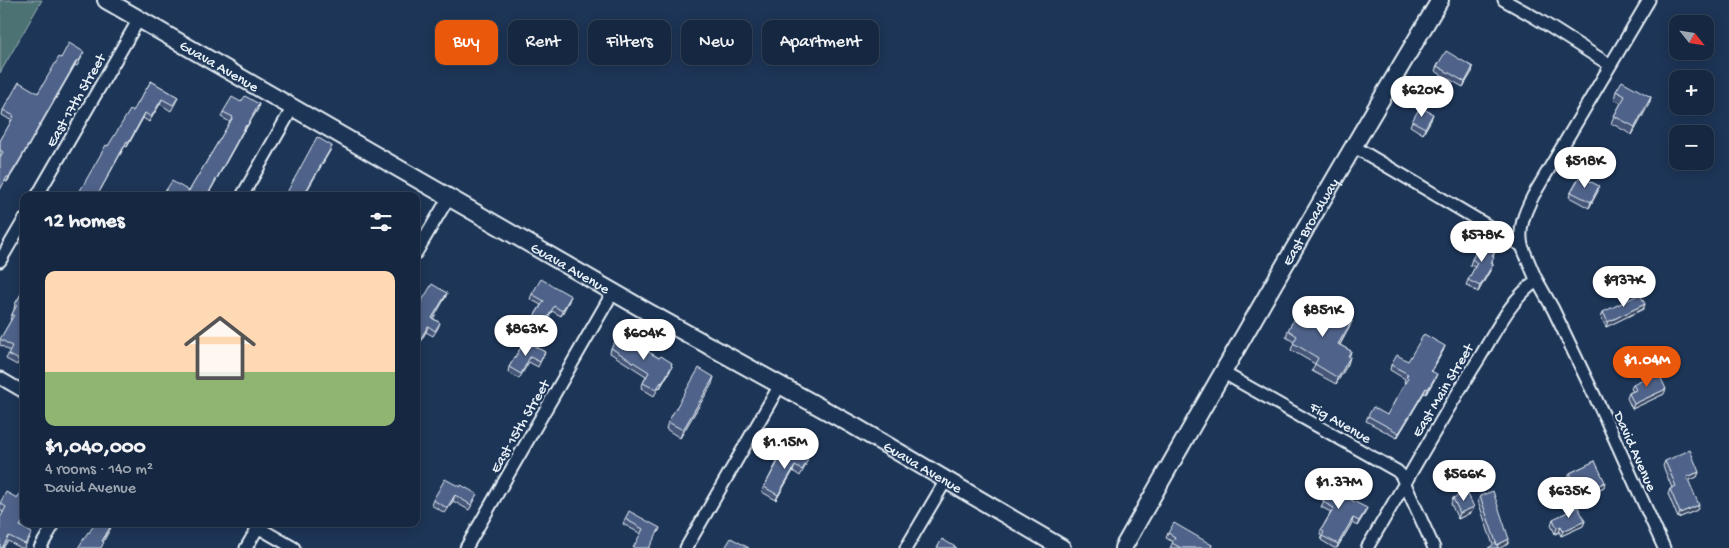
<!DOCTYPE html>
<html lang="en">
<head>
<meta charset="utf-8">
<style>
  :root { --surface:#162841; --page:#1f3048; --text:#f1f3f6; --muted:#9ea6b1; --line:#35445a; --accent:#ea580c }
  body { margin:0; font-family:"Gochi Hand",sans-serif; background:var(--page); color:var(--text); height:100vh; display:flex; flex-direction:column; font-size:19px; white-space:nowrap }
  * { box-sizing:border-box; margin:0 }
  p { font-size:16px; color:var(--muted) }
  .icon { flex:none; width:28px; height:28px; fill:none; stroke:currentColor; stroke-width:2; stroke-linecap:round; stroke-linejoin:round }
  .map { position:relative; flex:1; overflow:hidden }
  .side { position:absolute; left:20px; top:192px; width:400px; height:335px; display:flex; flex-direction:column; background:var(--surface); border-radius:10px; box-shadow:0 2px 12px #0003,0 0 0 1px var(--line) }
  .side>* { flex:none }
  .hud { position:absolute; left:435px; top:20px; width:475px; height:45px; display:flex; gap:10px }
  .needle { width:32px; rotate:120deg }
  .buttons { position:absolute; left:1669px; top:15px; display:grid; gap:10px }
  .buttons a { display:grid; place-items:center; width:45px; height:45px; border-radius:10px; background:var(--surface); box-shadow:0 2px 12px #0003,0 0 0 1px var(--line); font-size:25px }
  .price { position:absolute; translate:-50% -42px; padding:0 11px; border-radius:18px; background:#fff; color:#222; font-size:16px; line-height:32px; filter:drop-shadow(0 1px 2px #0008) }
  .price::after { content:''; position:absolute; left:50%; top:30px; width:15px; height:11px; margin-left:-8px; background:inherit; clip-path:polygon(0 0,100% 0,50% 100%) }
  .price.on { background:var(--accent); color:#fff }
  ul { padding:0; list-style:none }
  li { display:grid; align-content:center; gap:10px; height:265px; padding:0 25px }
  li+li { border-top:1px solid var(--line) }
  li span { display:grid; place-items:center; height:155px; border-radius:10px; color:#555 }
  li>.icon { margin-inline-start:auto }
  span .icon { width:90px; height:90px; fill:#fffc; stroke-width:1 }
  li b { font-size:21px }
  h2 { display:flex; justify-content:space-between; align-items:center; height:60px; padding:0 25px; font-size:21px }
  .tag { padding:0 18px; border-radius:10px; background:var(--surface); box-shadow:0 2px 12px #0003,0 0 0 1px var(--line); font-size:18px; line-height:45px }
  .tag.on { background:var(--accent); color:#fff }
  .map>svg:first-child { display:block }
  .green { fill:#4e7273; stroke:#9bb2b6 }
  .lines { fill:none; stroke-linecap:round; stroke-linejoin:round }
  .street-casing { stroke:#e8f1f8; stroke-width:15 }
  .secondary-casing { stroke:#e8f1f8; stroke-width:20 }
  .street { stroke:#1d3557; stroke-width:11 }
  .secondary { stroke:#1d3557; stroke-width:16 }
  .wall { fill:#457; stroke:#e8f1f8 }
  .shaded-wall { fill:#374561; stroke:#e8f1f8 }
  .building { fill:#4f638a; stroke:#e8f1f8 }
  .labels { text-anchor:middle; stroke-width:4.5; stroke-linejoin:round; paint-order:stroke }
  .street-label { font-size:15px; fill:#e8f1f8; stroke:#1d3557 }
</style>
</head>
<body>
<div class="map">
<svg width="1729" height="548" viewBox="0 0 1729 548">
  <rect width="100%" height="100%" fill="#1d3557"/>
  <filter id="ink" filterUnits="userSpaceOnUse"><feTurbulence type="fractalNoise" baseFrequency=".02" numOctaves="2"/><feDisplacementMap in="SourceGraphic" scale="10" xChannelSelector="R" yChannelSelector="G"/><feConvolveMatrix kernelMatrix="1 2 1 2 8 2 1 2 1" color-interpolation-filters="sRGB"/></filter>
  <g filter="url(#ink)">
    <!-- green -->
    <path class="green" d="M0 0H42L0 73Z"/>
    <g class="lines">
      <!-- street casing -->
      <g class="street-casing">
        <path id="street" d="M1504 0 1536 18 1610 65
          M1353 146 1522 246 1535 277 1553 309 1607 422 1664 548
          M37 196 139 19
          M242 196 293 107
          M1522 246C1518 227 1525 212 1533 196L1649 0
          M416 253 449 197
          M0 261 24 220
          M1222 372 1397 471 1401 475 1434 548
          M0 378 24 392
          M252 524 294 548
          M40 548 54 524
          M246 548 260 524
          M466 548 613 292
          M686 548 780 385
          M906 548 946 480
          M1367 548C1405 484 1440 420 1480 357 1496 331 1511 298 1537 281"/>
      </g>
      <!-- secondary casing -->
      <g class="secondary-casing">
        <g id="secondary">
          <path id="s1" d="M106 0 648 312 854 426 1062 548"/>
          <path id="s2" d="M1123 548C1227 364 1332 181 1440 0"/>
        </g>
      </g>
      <!-- street -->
      <use href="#street" class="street"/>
      <!-- secondary -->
      <use href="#secondary" class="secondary"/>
    </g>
    <!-- wall -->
    <path class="wall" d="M82 57 77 66 75 65 17 166 7 182H6L0 156V141L12 121 2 115 3 110 38 93 61 58Z
      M1437 66 1473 67 1472 72 1463 87 1435 71Z
      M151 81 178 97 176 102 171 111 160 104 149 122 143 118 127 147 125 146H108L133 111Z
      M1616 91 1651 97 1649 104 1632 135 1611 123 1614 116 1621 103 1614 99Z
      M241 102 258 109 245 130H244L208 195 189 191 230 122 221 117 223 112Z
      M1431 120 1423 134 1410 126 1412 121Z
      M1598 191 1589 208 1569 197 1571 192Z
      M1496 249 1493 257 1491 269 1478 292 1466 285 1468 280 1475 267 1470 265 1472 259Z
      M24 289 22 330 24 331V359L21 357 17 365 6 359 10 351 0 345V340L11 320 10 319 14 310V309L15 304Z
      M447 293 445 298 433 318 440 323 438 328 433 336 426 332 418 345 416 344V311Z
      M532 294 569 301 561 316 552 311 546 323V326L544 331 531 323 533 318 541 305 530 299Z
      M1645 304 1643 309 1606 327 1601 317 1603 312Z
      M1337 316 1352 321 1349 328 1340 345 1351 351 1348 364 1336 384 1312 371 1315 364 1291 350 1294 342 1286 337 1288 330 1307 320Z
      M525 341 545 352 538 367 529 362 519 379 508 372 509 367Z
      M1445 346 1443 351 1432 371 1435 379 1426 394 1424 393 1397 438 1366 421 1368 416 1387 415 1405 383 1404 382 1405 379 1390 370 1391 365 1408 361Z
      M611 348 652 354 659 358 672 363 671 365 672 366 670 371 660 388 659 387 654 396 641 388 646 376 610 353Z
      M712 384 680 438 666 429 668 422Z
      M1633 384 1664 394 1632 409 1627 398 1629 393 1633 391 1631 389Z
      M778 459 806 465 800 476 793 471 776 500 762 492 764 487 776 464Z
      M1595 461 1604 487 1591 493 1586 483 1574 488 1568 477 1570 473Z
      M1665 461 1699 472 1697 477 1688 480 1697 510 1678 518 1668 494 1670 489 1672 488 1663 466Z
      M1340 482 1339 485 1352 500 1365 513 1357 526 1352 523 1337 548H1334L1321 540 1322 537 1320 535 1321 530 1331 512 1321 507 1324 501 1317 497 1319 492Z
      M460 487 475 500 469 510 453 501 445 513 431 505 433 500Z
      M1480 496 1508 544 1493 545 1478 501Z
      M17 498 21 527 30 538 24 548H21L8 541 3 548H0L3 512 0 510V503Z
      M1453 498 1474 507 1472 512 1458 519 1451 504Z
      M625 519 660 528 658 533 641 534 623 524Z
      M1553 519 1585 521 1583 526 1561 536 1559 532 1555 534 1551 525Z
      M1168 533 1212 545 1211 548H1170L1173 542 1166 538Z"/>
    <!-- shaded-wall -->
    <path class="shaded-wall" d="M77 60 75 65 17 166 7 182 9 177Z
      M1473 67 1472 72 1463 87 1465 82Z
      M1651 97 1649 104 1632 135 1635 127Z
      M162 99 160 104 149 122 151 117Z
      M259 104 258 109 245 130 247 126Z
      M145 113 143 118 127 147 129 142Z
      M1433 114 1431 120 1423 134 1425 128Z
      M246 125 244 130 207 196Z
      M127 141 125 146 97 196Z
      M332 146 330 151 304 196H303Z
      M1599 186 1598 191 1589 208 1591 202Z
      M1493 264 1491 269 1478 292 1480 286Z
      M447 293 445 298 431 323 432 318Z
      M571 296 569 301 561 316 562 311Z
      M1645 304 1643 309 1606 327 1608 322Z
      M1352 321 1349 328 1336 351 1338 344Z
      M428 326 426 332 418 345 420 340Z
      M1445 346 1443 351 1429 376 1431 371Z
      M1350 357 1348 364 1336 384 1338 378Z
      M672 366 670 371 660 388 662 383Z
      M1437 374 1435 379 1426 394 1428 389Z
      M714 377 712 384 680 438 683 430Z
      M1426 388 1424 393 1397 438 1399 433Z
      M1666 389 1664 394 1632 409 1634 404Z
      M795 466 793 471 776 500 778 495Z
      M1699 472 1697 477 1685 482 1687 477Z
      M1588 478 1586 483 1574 488 1575 483Z
      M1605 482 1604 487 1591 493 1592 489Z
      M455 495 453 501 445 513 447 508Z
      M1699 505 1697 510 1678 518 1680 513Z
      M1474 507 1472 512 1458 519 1460 513Z
      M1367 508 1365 513 1357 526 1359 521Z
      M1353 518 1352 523 1337 548 1338 544Z
      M1585 521 1583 526 1561 536 1563 531Z
      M112 524H113L101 546 102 541Z
      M1561 526 1559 532 1555 534 1557 528Z
      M1509 539 1508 544 1500 548H1496L1497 545Z"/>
    <!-- building -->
    <path class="building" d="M69 43 84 52 79 61 77 60 19 161 9 177H7L0 190V157L3 152 0 150V141L14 116 3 110 19 82 38 93 59 57 61 58Z
      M1446 51 1473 67 1465 82 1437 66Z
      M151 81 178 97 173 105 162 99 151 117 145 113 129 142 127 141 97 196H77L106 145 108 146 130 110 133 111Z
      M1622 81 1651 97 1635 127 1614 116 1625 96 1616 91Z
      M245 96 259 104 247 126 246 125 208 194 211 196H162L172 181 189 191 233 117 223 112 232 97 241 102Z
      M1420 107 1433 114 1425 128 1412 121Z
      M317 137 332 146 303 196H285Z
      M1580 176 1599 186 1591 202 1571 192Z
      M1482 241 1496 249 1492 256 1494 257 1491 263 1493 264 1480 286 1468 280 1477 263 1472 259Z
      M541 279 571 296 562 311 554 306 546 321V326L533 318 544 301 532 294Z
      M432 284 447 293 432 318 440 323 435 331 428 326 420 340 416 338V311Z
      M24 289V324L21 330 24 331V352H23L19 360 8 354 12 346 0 339 14 315 12 314 17 305 15 304Z
      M1640 294 1645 304 1608 322 1603 312Z
      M1316 304 1337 316 1338 313 1352 321 1338 344 1351 351 1348 356 1350 357 1338 378 1315 364 1318 358 1293 343 1297 336 1288 330 1297 314 1307 320Z
      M620 334 652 354 659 358 661 356 672 363 671 365 672 366 662 383 661 382 656 390 643 383 649 372 611 348Z
      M1424 334 1445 346 1431 371 1437 374 1428 389 1426 388 1399 433 1368 416 1373 407 1387 415 1408 378 1406 377 1408 374 1391 365 1397 355 1408 361Z
      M525 341 545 352 540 362 530 357 521 374 509 367Z
      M699 368 714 377 683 430 668 422Z
      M1658 372 1666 389 1634 404 1629 393 1636 390 1633 384Z
      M785 446 808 460 802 470 795 466 778 495 764 487 779 460 778 459Z
      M1690 450 1699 472 1687 477 1699 505 1680 513 1670 489 1676 486 1665 461Z
      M1595 461 1605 482 1592 489 1588 478 1575 483 1570 473Z
      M1328 475 1340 482 1338 485 1355 494 1351 500 1367 508 1359 521 1353 518 1338 544 1322 536 1324 532 1321 530 1334 508 1323 502 1326 496 1319 492Z
      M445 479 460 487 461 485 477 494 471 505 455 495 447 508 433 500Z
      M24 486V520L20 526 32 533 25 544 9 536 2 548H0V518L6 507 0 503 6 492 17 498Z
      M1493 491 1509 539 1497 545 1498 548H1488L1496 543 1497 545 1480 496Z
      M1467 492 1474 507 1460 513 1453 498Z
      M1578 507 1585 521 1563 531 1561 526 1557 528 1553 519Z
      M629 511 660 528 649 548H633L643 529 625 519Z
      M1174 523 1212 545 1211 548H1181L1172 543 1175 537 1168 533Z
      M94 524H112L102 541 104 542 101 548H78L88 532 89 533Z
      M731 538 749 548H725Z
      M942 539 957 548H937Z"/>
  </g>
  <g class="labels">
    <!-- street labels -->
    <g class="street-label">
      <text dy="5" stroke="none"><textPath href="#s1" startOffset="131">Guava Avenue</textPath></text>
      <text transform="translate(75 100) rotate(-60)" y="5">East 17th Street</text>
      <text dy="5" stroke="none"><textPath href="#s2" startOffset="376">East Broadway</textPath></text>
      <text dy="5" stroke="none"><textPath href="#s1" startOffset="536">Guava Avenue</textPath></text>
      <text transform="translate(1442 390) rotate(-59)" y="5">East Main Street</text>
      <text transform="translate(1341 422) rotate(30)" y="5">Fig Avenue</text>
      <text transform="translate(519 426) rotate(-60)" y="5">East 15th Street</text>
      <text transform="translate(1636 451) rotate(66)" y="5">David Avenue</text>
      <text dy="5" stroke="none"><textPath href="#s1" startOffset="941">Guava Avenue</textPath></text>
    </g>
  </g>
</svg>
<div class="buttons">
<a><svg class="needle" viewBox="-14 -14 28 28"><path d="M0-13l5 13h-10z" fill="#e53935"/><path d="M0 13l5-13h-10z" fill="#9ea6b1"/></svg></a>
<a>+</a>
<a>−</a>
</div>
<b class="price" style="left:1422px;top:118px">$620K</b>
<b class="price" style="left:1585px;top:189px">$518K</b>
<b class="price" style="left:1482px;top:263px">$578K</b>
<b class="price" style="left:1624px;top:308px">$937K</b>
<b class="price" style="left:1323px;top:338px">$851K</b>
<b class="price" style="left:526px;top:357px">$863K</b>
<b class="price" style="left:644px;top:361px">$604K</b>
<b class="price on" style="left:1647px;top:388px">$1.04M</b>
<b class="price" style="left:785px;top:470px">$1.15M</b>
<b class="price" style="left:1464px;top:502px">$566K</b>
<b class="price" style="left:1339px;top:510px">$1.37M</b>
<b class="price" style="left:1569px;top:519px">$635K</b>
<div class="hud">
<a class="tag on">Buy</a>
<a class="tag">Rent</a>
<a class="tag">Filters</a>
<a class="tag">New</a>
<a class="tag">Apartment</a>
</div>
<section class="side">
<h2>12 homes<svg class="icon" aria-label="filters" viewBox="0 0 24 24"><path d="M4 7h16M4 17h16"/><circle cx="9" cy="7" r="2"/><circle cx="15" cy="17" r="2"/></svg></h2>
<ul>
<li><span style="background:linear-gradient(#ffd9b3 65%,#8fb573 0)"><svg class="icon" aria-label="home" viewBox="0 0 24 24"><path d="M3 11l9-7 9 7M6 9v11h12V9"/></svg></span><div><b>$1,040,000</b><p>4 rooms · 140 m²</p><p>David Avenue</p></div></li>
</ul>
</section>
</div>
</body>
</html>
